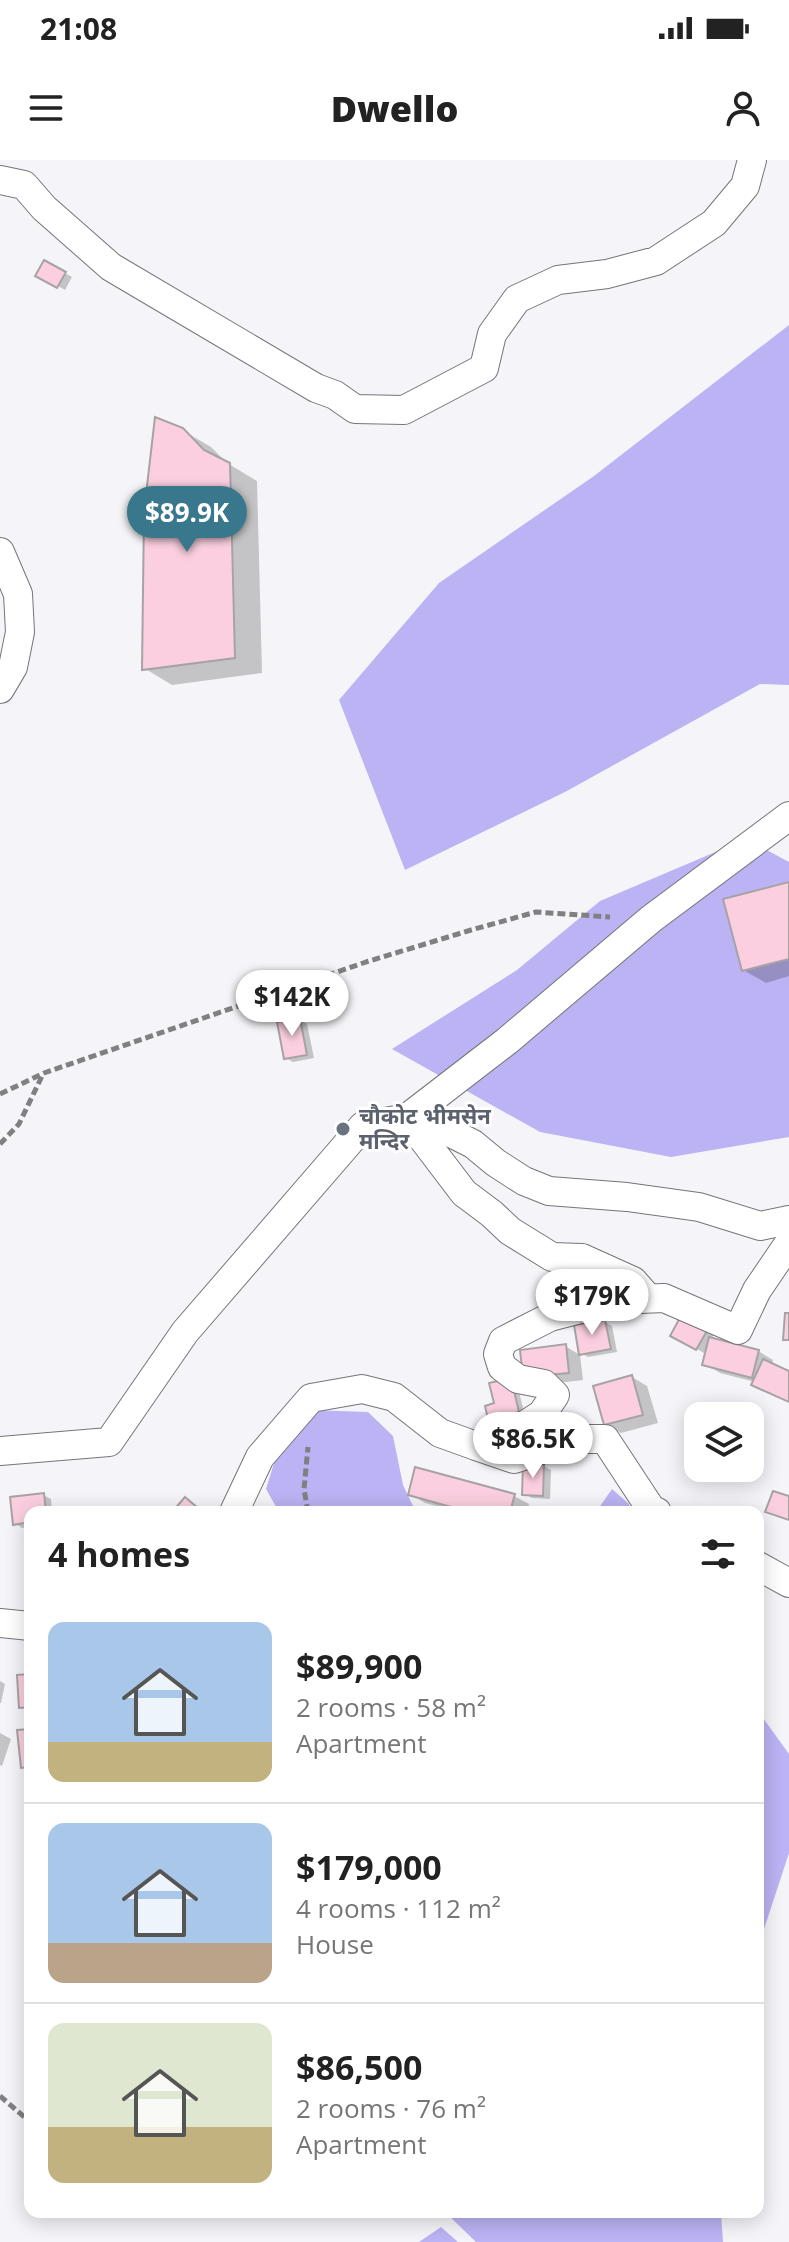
<!DOCTYPE html>
<html lang="en">
<head>
<meta charset="utf-8">
<style>
  :root { --surface:#fff; --page:#f2f2f2; --text:#222; --muted:#767676; --line:#e0e0e0; --accent:#39778d }
  body { margin:0; font-family:"Open Sans","Noto Sans Devanagari",sans-serif; background:var(--page); color:var(--text); height:100vh; display:flex; flex-direction:column; font-size:30px; white-space:nowrap }
  * { box-sizing:border-box; margin:0 }
  p { font-size:26px; color:var(--muted) }
  .icon { flex:none; width:44px; height:44px; fill:none; stroke:currentColor; stroke-width:2; stroke-linecap:round; stroke-linejoin:round }
  .map { position:relative; flex:1; overflow:hidden }
  .drawer { position:absolute; left:24px; top:1346px; width:740px; height:712px; display:flex; flex-direction:column; background:var(--surface); border-radius:16px; box-shadow:0 4px 20px #0003 }
  .drawer>* { flex:none }
  .buttons { position:absolute; left:684px; top:1242px; display:grid; gap:16px }
  .buttons a { display:grid; place-items:center; width:80px; height:80px; border-radius:16px; background:var(--surface); box-shadow:0 4px 20px #0003; font-size:40px }
  .price { position:absolute; translate:-50% -68px; padding:0 18px; border-radius:28px; background:#fff; color:#222; font-size:26px; line-height:52px; filter:drop-shadow(0 2px 4px #0008) }
  .price::after { content:''; position:absolute; left:50%; top:48px; width:24px; height:18px; margin-left:-12px; background:inherit; clip-path:polygon(0 0,100% 0,50% 100%) }
  .price.current { background:var(--accent); color:#fff }
  ul { padding:0; list-style:none }
  li { display:flex; align-items:center; gap:24px; height:200px; padding:0 24px }
  li+li { border-top:2px solid var(--line) }
  li span { display:grid; place-items:center; flex:none; width:224px; height:160px; border-radius:16px; color:#555 }
  li>.icon { margin-inline-start:auto }
  span .icon { width:96px; height:96px; fill:#fffc; stroke-width:1 }
  li b { font-size:34px }
  h2 { display:flex; justify-content:space-between; align-items:center; height:96px; padding:0 24px; font-size:34px }
  .status { display:flex; justify-content:space-between; align-items:center; height:56px; padding:0 40px; background:var(--surface); direction:ltr }
  .status svg { height:22px; fill:currentColor }
  header { display:flex; justify-content:space-between; align-items:center; height:104px; padding:0 24px; background:var(--surface); font-size:36px; font-weight:800 }
  .map>svg:first-child { display:block }
  .forest { fill:#bbb3f3 }
  .shadow { fill:#0003 }
  .building { fill:#fbcfdf; stroke:#a7a3a5; stroke-width:2 }
  .lines { fill:none; stroke-linecap:round; stroke-linejoin:round }
  .street-casing { stroke:#757477; stroke-width:30 }
  .path { stroke:#808082; stroke-width:5; stroke-dasharray:8 4; stroke-linecap:butt }
  .street { stroke:#fff; stroke-width:28 }
  .worship-dot { fill:#6b7280; stroke:#fff; stroke-width:3 }
  .labels { text-anchor:middle; stroke-width:6; stroke-linejoin:round; paint-order:stroke }
  .worship-label { font-size:22px; font-weight:bold; fill:#5b616d; stroke:#fff; text-anchor:start }
</style>
</head>
<body>
<div class="status"><b>21:08</b><svg viewBox="0 0 49 12"><path d="M0 12V9h3v3zM5 12V6h3v6zM10 12V3h3v9zM15 12V0h3v12zM26 1h20v11H26zM47 4h2v5h-2z"/></svg></div>
<header><svg class="icon" aria-label="menu" viewBox="0 0 24 24"><path d="M4 6h16M4 12h16M4 18h16"/></svg>Dwello<svg class="icon" aria-label="person" viewBox="0 0 24 24"><circle cx="12" cy="8" r="4"/><path d="M4 21q1-7 8-7t8 7"/></svg></header>
<div class="map">
<svg width="789" height="2082" viewBox="0 0 789 2082">
  <rect width="100%" height="100%" fill="#f5f5f9"/>
  <!-- forest -->
  <path class="forest" d="M789 165V525L760 524 565 632 405 710 339 540 439 423 594 316Z
    M746 679 789 702V977L671 997 540 972 392 889 517 810 600 741Z
    M310 1250 368 1252 393 1276 403 1325 416 1352H279L266 1329 283 1274Z
    M612 1329 629 1344 632 1352H596Z
    M758 1551 789 1594V1693L764 1769 758 1778Z
    M445 2052H721L723 2082H476Z
    M441 2067 458 2082H419Z"/>
  <!-- shadow -->
  <path class="shadow" d="M45 102 72 117 65 130 38 115Z
    M182 270 211 287 227 303 257 321 262 513 172 525 144 508Z
    M789 724V816L766 823 743 810Z
    M300 860 307 864 314 898 293 902 286 898Z
    M683 1157 714 1174 711 1180 758 1191 773 1200 772 1206 789 1213V1242L755 1222 720 1213 705 1204 708 1184 704 1193 672 1175Z
    M605 1162 612 1166 617 1192 588 1197 581 1193Z
    M565 1186 580 1195 583 1220 540 1225Z
    M632 1217 647 1226 658 1263 621 1273 606 1264Z
    M517 1224 525 1256 497 1262 490 1258 496 1245Z
    M544 1306 551 1310 550 1339 532 1338 524 1334Z
    M410 1334 514 1336 529 1344 527 1352H458L425 1343Z
    M43 1335 51 1339 52 1352H30V1367L22 1368 15 1363Z
    M0 1521 5 1524 1 1543H0Z
    M0 1573 11 1579 2 1606 0 1605Z"/>
  <!-- building -->
  <path class="building" d="M44 100 66 112 57 128 35 116Z
    M155 257 183 268 204 290 230 303 235 498 142 510 144 352Z
    M789 722V799L742 811 723 739Z
    M300 858 307 895 284 899 277 862Z
    M785 1153H789V1180H783Z
    M682 1154 708 1169 696 1190 670 1176Z
    M605 1160 611 1189 579 1195 574 1165Z
    M709 1177 759 1190 752 1218 702 1205Z
    M566 1184 569 1213 523 1217 520 1190Z
    M763 1199 789 1211V1242L751 1225Z
    M632 1215 643 1255 604 1265 593 1226Z
    M511 1218 519 1252 488 1259 485 1246 494 1243 489 1223Z
    M523 1304H544L543 1336 522 1335Z
    M415 1307 515 1334 510 1352H469L408 1335Z
    M773 1331 789 1336V1360L765 1352Z
    M44 1333 46 1352H30V1362L13 1365 10 1337Z
    M185 1337 199 1349 197 1352H172Z
    M573 1347 574 1352H514V1351Z
    M30 1514V1547L19 1548 17 1515Z
    M30 1569V1607L21 1608 17 1570Z"/>
  <g class="lines">
    <!-- street casing -->
    <g class="street-casing">
      <path id="street" d="M0 20 24 25 44 48 111 107 316 228 335 235 355 249 404 250 484 208 492 174 517 139 558 120 607 114 656 101 714 63 745 26 752 0
        M0 392 18 434 20 472 13 507 0 529
        M648 1138 633 1121 582 1098 552 1097 510 1071 492 1054 464 1033 407 958 507 881 651 759 789 656
        M476 1286 514 1299 573 1279H605L651 1349 657 1352
        M0 1291 109 1282 185 1172 363 966 407 958 447 971 473 984 496 1003 524 1021 549 1031 627 1037 699 1047 760 1066 789 1060
        M234 1352 260 1297 311 1238 362 1229 394 1237 440 1273 476 1286 522 1267 542 1254 555 1235 544 1224 518 1219 502 1207 498 1194 503 1181 550 1157 615 1140 664 1138 738 1170 757 1130 789 1083
        M758 1406 789 1423
        M0 1463 30 1466"/>
    </g>
    <!-- path -->
    <path class="path" d="M0 934 44 913 366 802 471 770 536 752 610 757
      M0 984 19 964 43 914
      M308 1352 304 1329 308 1287
      M0 1936 30 1962"/>
    <!-- street -->
    <use href="#street" class="street"/>
  </g>
  <!-- markers -->
  <circle class="worship-dot" cx="343" cy="969" r="8"/>
  <g class="labels">
    <!-- worship labels -->
    <g class="worship-label">
      <text x="359" y="964">चौकोट भीमसेन<tspan x="359" dy="25">मन्दिर</tspan></text>
    </g>
  </g>
</svg>
<div class="buttons">
<a><svg class="icon" aria-label="layers" viewBox="0 0 24 24"><path d="M12 4l9 5-9 5-9-5zM3 14l9 5 9-5"/></svg></a>
</div>
<b class="price current" style="left:187px;top:394px">$89.9K</b>
<b class="price" style="left:292px;top:878px">$142K</b>
<b class="price" style="left:592px;top:1177px">$179K</b>
<b class="price" style="left:533px;top:1320px">$86.5K</b>
<section class="drawer">
<h2>4 homes<svg class="icon" aria-label="filters" viewBox="0 0 24 24"><path d="M4 7h16M4 17h16"/><circle cx="9" cy="7" r="2"/><circle cx="15" cy="17" r="2"/></svg></h2>
<ul>
<li><span style="background:linear-gradient(#a9c7e8 75%,#c2b280 0)"><svg class="icon" aria-label="home" viewBox="0 0 24 24"><path d="M3 11l9-7 9 7M6 9v11h12V9"/></svg></span><div><b>$89,900</b><p>2 rooms · 58 m²</p><p>Apartment</p></div></li>
<li><span style="background:linear-gradient(#a9c7e8 75%,#b9a48a 0)"><svg class="icon" aria-label="home" viewBox="0 0 24 24"><path d="M3 11l9-7 9 7M6 9v11h12V9"/></svg></span><div><b>$179,000</b><p>4 rooms · 112 m²</p><p>House</p></div></li>
<li><span style="background:linear-gradient(#dfe7d0 65%,#c2b280 0)"><svg class="icon" aria-label="home" viewBox="0 0 24 24"><path d="M3 11l9-7 9 7M6 9v11h12V9"/></svg></span><div><b>$86,500</b><p>2 rooms · 76 m²</p><p>Apartment</p></div></li>
</ul>
</section>
</div>
</body>
</html>
